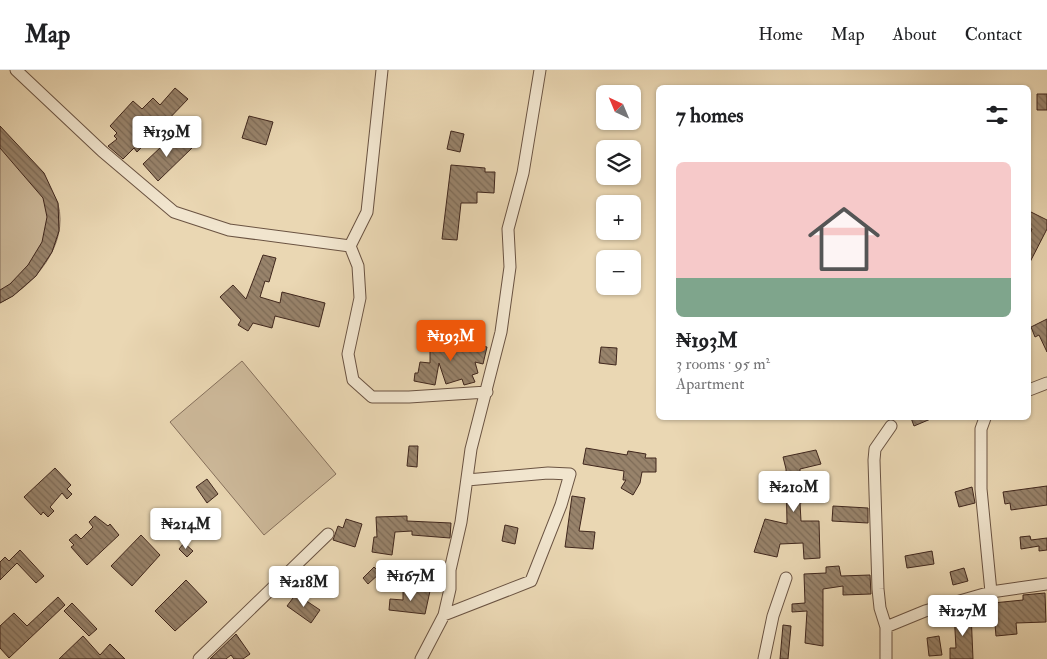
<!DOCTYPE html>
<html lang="en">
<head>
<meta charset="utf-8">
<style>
  :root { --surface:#fff; --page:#f2f2f2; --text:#202124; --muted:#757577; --line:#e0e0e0; --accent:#ea580c }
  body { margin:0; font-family:"IM FELL Double Pica",serif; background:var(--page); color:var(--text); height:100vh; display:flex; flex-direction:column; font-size:19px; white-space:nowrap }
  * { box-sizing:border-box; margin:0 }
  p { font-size:16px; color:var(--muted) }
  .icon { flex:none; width:28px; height:28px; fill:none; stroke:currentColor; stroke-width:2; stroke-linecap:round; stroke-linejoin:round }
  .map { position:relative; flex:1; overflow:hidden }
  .panel { position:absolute; left:656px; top:15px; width:375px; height:335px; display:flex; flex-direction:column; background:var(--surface); border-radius:8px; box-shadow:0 1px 4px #0004 }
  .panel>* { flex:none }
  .needle { width:32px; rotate:316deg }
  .tools { position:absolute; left:596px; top:15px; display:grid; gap:10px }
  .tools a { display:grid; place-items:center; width:45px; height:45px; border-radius:8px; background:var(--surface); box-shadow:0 1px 4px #0004; font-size:25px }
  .price { position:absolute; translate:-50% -42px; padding:0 11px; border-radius:5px; background:#fff; color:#222; font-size:16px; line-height:32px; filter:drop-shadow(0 1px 2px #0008) }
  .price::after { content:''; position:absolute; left:50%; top:30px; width:15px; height:11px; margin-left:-8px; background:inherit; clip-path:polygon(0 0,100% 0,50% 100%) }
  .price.active { background:var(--accent); color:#fff }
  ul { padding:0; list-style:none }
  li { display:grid; align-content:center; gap:10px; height:265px; padding:0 20px }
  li+li { border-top:1px solid var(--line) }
  li span { display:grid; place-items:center; height:155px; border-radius:8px; color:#555 }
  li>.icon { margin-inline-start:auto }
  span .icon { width:90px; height:90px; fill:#fffc; stroke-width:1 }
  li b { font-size:21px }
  h2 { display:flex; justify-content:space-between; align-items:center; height:60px; padding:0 20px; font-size:21px }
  header { display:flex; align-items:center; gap:30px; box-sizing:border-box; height:70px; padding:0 25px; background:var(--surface); border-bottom:1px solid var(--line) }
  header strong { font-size:24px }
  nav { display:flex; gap:28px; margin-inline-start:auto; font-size:18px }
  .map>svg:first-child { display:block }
  .park { fill:#cdb99a; stroke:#86705c }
  .building { fill:url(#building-back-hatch); stroke:#40271d }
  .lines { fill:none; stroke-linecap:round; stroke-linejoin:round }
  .minor-casing { stroke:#6a5342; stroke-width:13 }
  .minor { stroke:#f1e5ce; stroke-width:11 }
</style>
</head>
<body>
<header>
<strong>Map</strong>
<nav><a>Home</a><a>Map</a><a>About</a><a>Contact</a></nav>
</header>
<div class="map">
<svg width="1047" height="589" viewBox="0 0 1047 589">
  <defs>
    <pattern id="building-back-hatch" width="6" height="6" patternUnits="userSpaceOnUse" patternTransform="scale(1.25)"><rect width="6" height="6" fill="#98836b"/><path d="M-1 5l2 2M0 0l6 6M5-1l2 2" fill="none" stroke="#7d6b57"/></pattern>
  </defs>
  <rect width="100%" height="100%" fill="#ead7b3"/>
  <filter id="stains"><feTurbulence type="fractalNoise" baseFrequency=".004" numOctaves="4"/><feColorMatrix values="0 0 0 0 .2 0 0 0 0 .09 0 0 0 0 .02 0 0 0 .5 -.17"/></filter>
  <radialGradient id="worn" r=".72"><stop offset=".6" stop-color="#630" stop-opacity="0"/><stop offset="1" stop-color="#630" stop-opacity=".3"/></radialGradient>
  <!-- park -->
  <path class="park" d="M0 56C15 76 30 95 44 115 48 120 56 127 58 134 69 175 34 216 0 233Z
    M242 291 336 404 264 465 170 352Z"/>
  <!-- building -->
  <path class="building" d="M175 18 188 29 137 82 134 78 123 89 108 76 117 69 114 66 117 63 110 56 133 31 142 39 153 28 160 35Z
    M1037 24H1047V40H1037Z
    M249 46 273 52 266 75 242 68Z
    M0 56 44 103 58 133 59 161 52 182 36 206 13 226 0 233V220L10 214 28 195 42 172 47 147 43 128 0 78Z
    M451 61 464 64 460 82 447 79Z
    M176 67 181 72 185 68 193 77 158 111 143 94 163 75 166 77Z
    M451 95 485 98V102H495L494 123 477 122V133H461L457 170 442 169Z
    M1029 141 1047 150V159L1029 194V166L1032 159 1029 158Z
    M263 185 276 188 269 212 265 211 260 227 280 233 282 222 325 233 319 257 275 246 272 258 253 253 248 261 238 255 241 250 220 227 233 215 246 229Z
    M1047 249V282L1039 265 1035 267 1031 257Z
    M430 269H449L487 277 483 294 475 292 478 303 472 305 475 312 464 315 462 309 446 314 439 293 435 315 414 311 415 303H418L420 292 430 293Z
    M601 277 617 278 616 295 599 293Z
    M911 348H933L914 356Z
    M409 376H418L417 397 407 396Z
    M586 378 627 385 628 381 646 384 645 388H656V402H642L640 413 633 425 621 418 626 410H623L624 401 583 394Z
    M816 380 821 394 800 399V420L816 416 819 429 800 433 801 451H819L820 488 804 489 803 473 780 474 777 487 754 482 765 449 787 454 786 399 783 387Z
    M55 398 71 415 67 419 72 424 67 429 62 423 50 437 54 441 48 447 43 442 41 445 24 427Z
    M207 409 218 424 207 433 196 417Z
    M1047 416V435L1011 440 1010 433 1005 434 1003 422Z
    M972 417 975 433 959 437 955 422Z
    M572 426 585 428 579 461 595 462 593 479 565 477Z
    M833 436 868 438V453L832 451Z
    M95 446 108 456 110 454 119 465 87 495 71 477 74 475 69 470 76 464 81 469 93 457 89 452Z
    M407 446V451L451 453 450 468 412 465V461L395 462 392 485 372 482 374 467H377L376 447Z
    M346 449 362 454 355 477 333 470 338 456 343 458Z
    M505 455 518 458 515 474 502 471Z
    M141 465 160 485 132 516 111 496Z
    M1030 466 1031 470 1047 468V480L1039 481V476L1021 479 1020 467Z
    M184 473 193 481 187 487 179 479Z
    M20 480 44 506 36 513 17 493 0 510V492L5 487 9 491Z
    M932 481 934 494 907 498 905 486Z
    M839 496 841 506 870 505 871 524 843 525V516L823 519V576L805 573 807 541 792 542V534L805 533 804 504 826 503V497Z
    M374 497 380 503 368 514 363 508Z
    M964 498 968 511 953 515 950 502Z
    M186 510 207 532 175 561 155 541Z
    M403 519 430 521 425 544 389 540 390 529 403 530Z
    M1045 523 1046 552 1016 553 1017 564 996 566 993 533 1023 530V525Z
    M296 524 320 540 311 553 287 536Z
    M58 527 65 535 9 588 0 578V556L14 543 27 556Z
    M72 533 97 559 89 566 64 541Z
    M971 542 973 589H950V578H956L954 543Z
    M783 555 791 556 788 589H780Z
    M236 564 250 584 243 589H234L231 585 226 589H210Z
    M83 566 100 585 110 574 125 589H59Z
    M939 566 942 585 929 586 927 568Z"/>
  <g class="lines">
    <!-- minor casing -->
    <g class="minor-casing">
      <path id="minor" d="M16 0 102 81 174 142 229 160 350 176 358 196 360 228 348 284 353 310 372 327H409L487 322
        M350 176 367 142 382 0
        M1029 320 1047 313
        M985 348 981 359V419L991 522
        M444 545 531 511 561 435 570 404 548 403 467 410
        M886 557 925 541 991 522 1047 514
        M199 589 328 464
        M421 589 444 545 450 519V500L461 452 471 379 501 262 510 197 508 159 523 103 540 0
        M764 589 773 546 786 508
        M886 589V557L880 538 878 519 874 390 875 379 891 356"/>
    </g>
    <!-- minor -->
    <use href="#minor" class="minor"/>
  </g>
  <rect width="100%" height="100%" filter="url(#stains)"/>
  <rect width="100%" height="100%" fill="url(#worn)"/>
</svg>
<div class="tools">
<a><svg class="needle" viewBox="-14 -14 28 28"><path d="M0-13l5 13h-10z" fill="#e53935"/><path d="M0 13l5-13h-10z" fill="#757577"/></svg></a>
<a><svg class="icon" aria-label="layers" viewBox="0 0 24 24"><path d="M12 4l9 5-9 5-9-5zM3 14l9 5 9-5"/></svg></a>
<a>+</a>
<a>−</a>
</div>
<b class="price" style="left:167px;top:88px">₦139M</b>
<b class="price active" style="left:451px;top:292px">₦193M</b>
<b class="price" style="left:794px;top:443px">₦210M</b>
<b class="price" style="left:186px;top:480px">₦214M</b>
<b class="price" style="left:411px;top:532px">₦167M</b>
<b class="price" style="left:304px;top:538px">₦218M</b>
<b class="price" style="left:963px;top:567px">₦127M</b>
<section class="panel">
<h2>7 homes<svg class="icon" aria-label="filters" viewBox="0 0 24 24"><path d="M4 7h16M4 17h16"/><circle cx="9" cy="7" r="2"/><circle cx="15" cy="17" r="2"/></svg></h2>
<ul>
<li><span style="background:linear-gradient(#f6c9c9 75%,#7fa58c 0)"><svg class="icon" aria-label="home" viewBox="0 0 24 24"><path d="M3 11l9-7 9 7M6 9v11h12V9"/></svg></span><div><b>₦193M</b><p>3 rooms · 95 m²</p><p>Apartment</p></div></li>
</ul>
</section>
</div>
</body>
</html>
